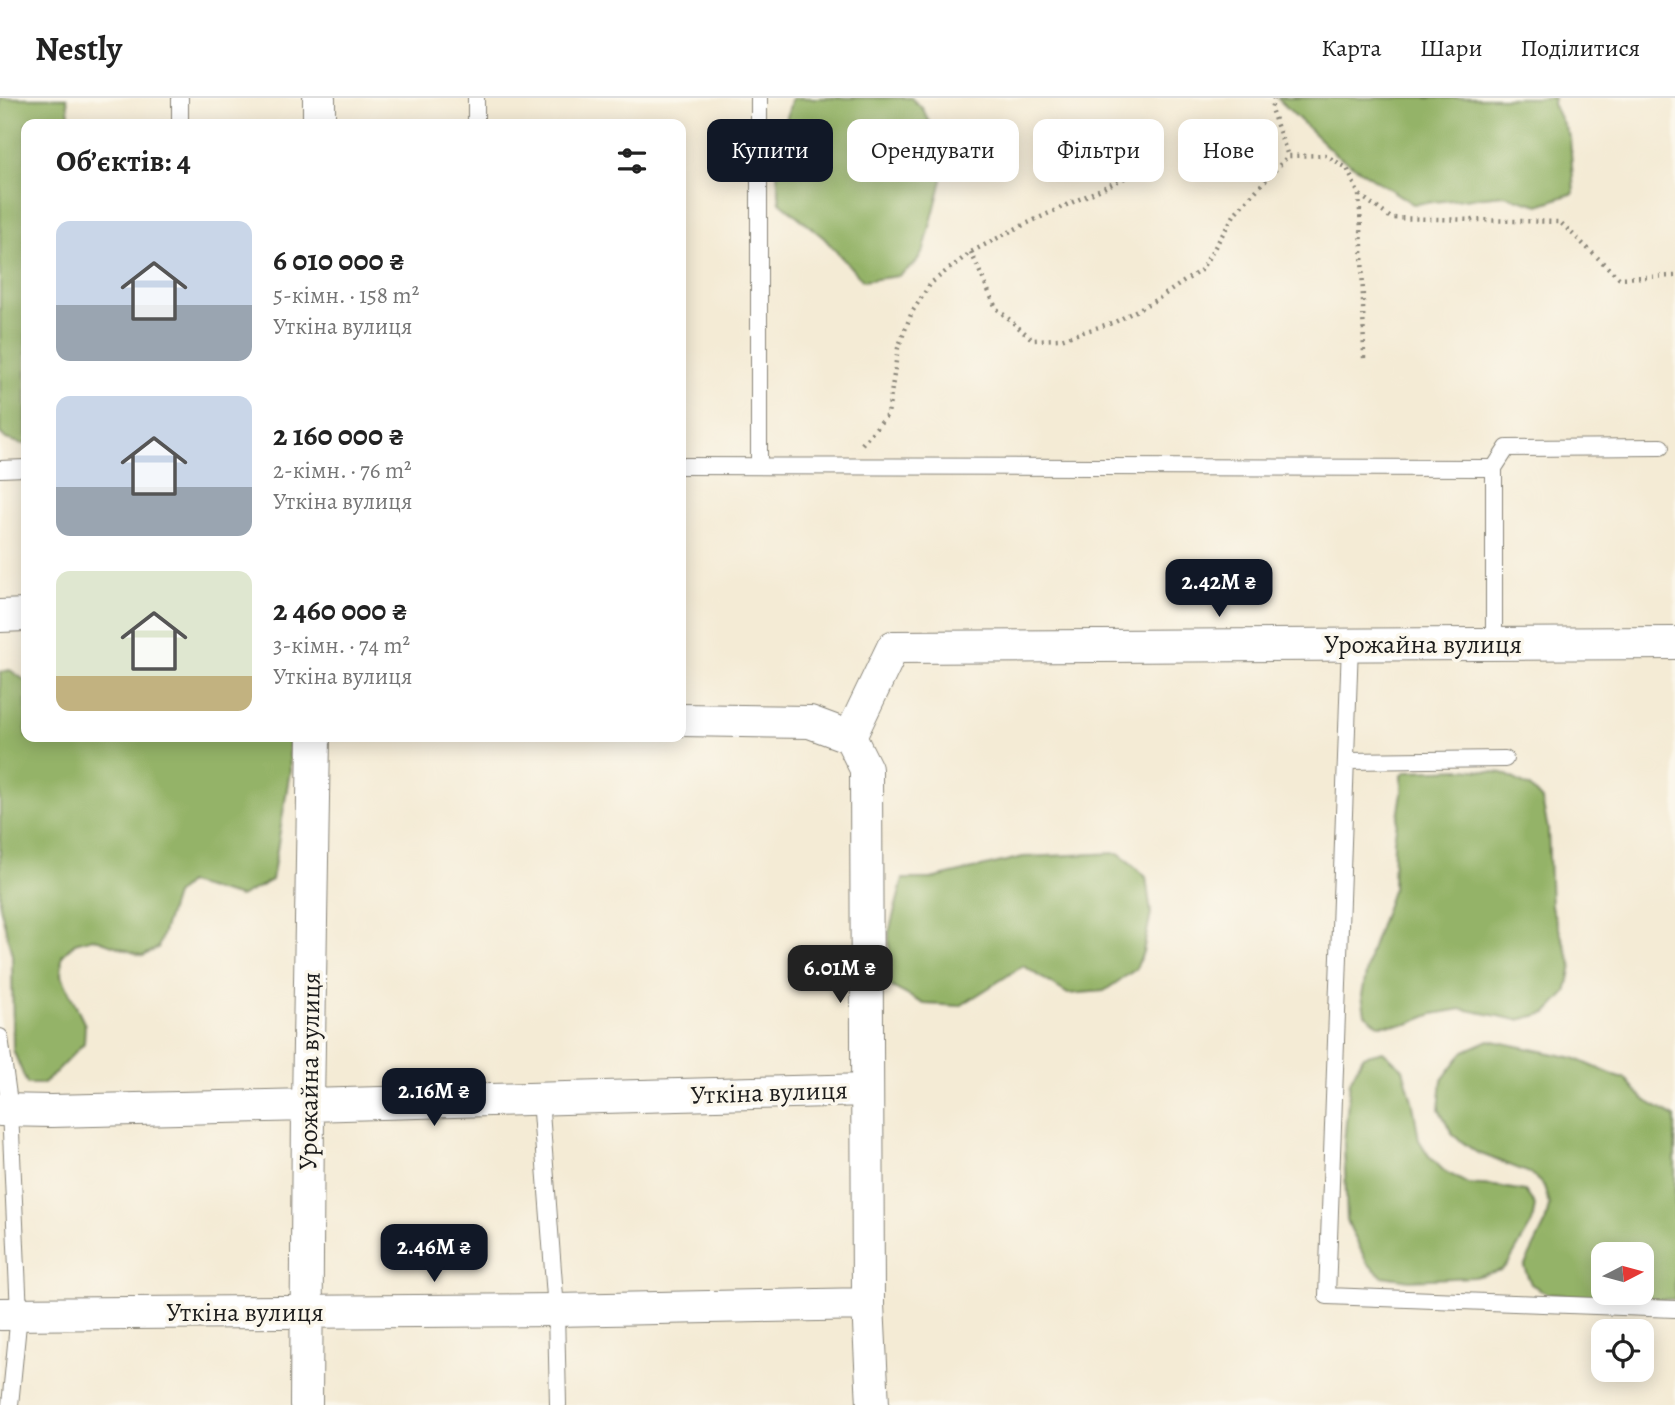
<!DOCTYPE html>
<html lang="uk">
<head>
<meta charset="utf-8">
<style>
  :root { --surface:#fff; --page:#f2f2f2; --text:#222; --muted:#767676; --line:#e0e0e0; --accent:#111827 }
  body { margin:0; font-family:Alegreya,serif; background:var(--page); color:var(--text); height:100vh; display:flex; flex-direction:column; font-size:26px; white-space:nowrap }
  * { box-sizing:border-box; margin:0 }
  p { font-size:23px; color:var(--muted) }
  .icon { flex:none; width:38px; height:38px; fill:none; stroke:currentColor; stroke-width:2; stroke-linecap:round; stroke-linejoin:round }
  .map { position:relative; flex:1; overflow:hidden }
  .side { position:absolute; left:21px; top:21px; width:665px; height:623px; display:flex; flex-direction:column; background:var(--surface); border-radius:14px; box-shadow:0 4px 18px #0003 }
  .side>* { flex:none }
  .top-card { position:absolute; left:707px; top:21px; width:665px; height:63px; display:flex; gap:14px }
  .needle { width:46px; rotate:84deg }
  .fabs { position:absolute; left:1591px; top:1144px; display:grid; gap:14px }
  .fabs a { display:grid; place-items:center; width:63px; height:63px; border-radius:14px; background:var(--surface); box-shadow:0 4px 18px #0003; font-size:35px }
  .price { position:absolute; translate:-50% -60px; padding:0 16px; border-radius:14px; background:var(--accent); color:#fff; font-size:23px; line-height:46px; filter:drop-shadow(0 2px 4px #0008) }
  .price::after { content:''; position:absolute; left:50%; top:42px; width:21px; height:16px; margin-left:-10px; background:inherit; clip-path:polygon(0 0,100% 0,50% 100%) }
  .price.current { background:#222; color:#fff }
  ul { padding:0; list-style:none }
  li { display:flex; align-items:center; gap:21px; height:175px; padding:0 35px }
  li span { display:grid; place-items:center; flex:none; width:196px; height:140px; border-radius:14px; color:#555 }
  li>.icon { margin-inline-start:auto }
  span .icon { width:84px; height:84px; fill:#fffc; stroke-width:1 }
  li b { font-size:30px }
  h2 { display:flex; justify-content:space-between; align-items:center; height:84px; padding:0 35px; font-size:30px }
  .chip { padding:0 24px; border-radius:14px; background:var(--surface); box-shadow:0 4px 18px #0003; font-size:24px; line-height:63px }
  .chip.current { background:var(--accent); color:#fff }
  header { display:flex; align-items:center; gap:42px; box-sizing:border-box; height:98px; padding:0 35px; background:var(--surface); border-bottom:2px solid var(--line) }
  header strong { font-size:33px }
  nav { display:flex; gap:38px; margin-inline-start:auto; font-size:24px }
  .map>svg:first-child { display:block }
  .forest { fill:#94b367; stroke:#586842; stroke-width:2; fill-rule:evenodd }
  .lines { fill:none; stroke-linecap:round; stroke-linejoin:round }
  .lane-casing { stroke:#888478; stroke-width:18 }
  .street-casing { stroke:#888478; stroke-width:34 }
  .path { stroke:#888478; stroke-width:4.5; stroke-dasharray:2 5; stroke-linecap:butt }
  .lane { stroke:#fff; stroke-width:16 }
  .street { stroke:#fff; stroke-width:32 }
  .labels { text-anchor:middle; stroke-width:7; stroke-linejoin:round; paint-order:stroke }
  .street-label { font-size:26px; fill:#1c1c1c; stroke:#fbf7ec }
</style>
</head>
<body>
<header>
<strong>Nestly</strong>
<nav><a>Карта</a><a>Шари</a><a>Поділитися</a></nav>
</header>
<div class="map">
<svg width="1675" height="1307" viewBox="0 0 1675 1307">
  <rect width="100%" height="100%" fill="#fbf7ec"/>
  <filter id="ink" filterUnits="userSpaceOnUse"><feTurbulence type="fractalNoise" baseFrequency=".0143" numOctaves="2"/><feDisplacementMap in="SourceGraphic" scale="14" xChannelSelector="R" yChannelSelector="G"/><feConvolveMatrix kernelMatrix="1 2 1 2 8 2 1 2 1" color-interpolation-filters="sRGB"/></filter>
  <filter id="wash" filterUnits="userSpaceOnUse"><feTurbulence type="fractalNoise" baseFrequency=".00686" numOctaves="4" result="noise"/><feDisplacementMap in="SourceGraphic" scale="28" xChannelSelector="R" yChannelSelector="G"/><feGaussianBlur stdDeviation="1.57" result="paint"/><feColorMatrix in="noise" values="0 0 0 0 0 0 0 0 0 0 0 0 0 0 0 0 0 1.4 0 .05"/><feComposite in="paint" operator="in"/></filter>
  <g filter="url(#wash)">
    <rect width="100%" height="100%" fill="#f4ebd5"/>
    <!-- forest -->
    <path class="forest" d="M0 0H67L70 26H26V347L6 341 0 335Z
      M794 0H911L923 11 939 45 942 82 924 152 914 167 898 178 863 183 824 140 780 104 776 66 791 2Z
      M1277 0H1554L1553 6 1570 40 1574 95 1539 107 1504 97 1413 106 1335 56Z
      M10 572 26 583V639L118 641 129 639H289L290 673 272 782 240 799 188 785 175 797 158 850 143 858 93 840 75 845 62 858 61 877 85 927 84 945 44 986H27L13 952 12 857 0 808V574Z
      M1464 671 1503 675 1530 689 1542 702 1548 731 1551 808 1572 868 1566 895 1547 915 1518 922 1462 911 1433 916 1408 926 1379 927 1365 916 1362 897 1370 855 1393 790 1394 742 1402 695V677L1407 673Z
      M1119 755 1146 779 1151 815 1143 854 1136 871 1104 893 1068 896 1023 868 960 908 924 906 890 888 889 834 903 781H931L1023 759Z
      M1489 942 1574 960 1620 980H1625L1643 1001 1675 1019V1201L1656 1202 1548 1196 1531 1186 1524 1169 1545 1126 1549 1107 1544 1088 1530 1075 1476 1054 1453 1037 1439 1011 1442 982 1464 953ZM1603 1157H1642V1195H1603Z
      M1383 953 1403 971 1413 1006 1419 1042 1429 1058 1443 1072 1468 1086 1495 1088 1525 1093 1535 1107 1532 1125 1508 1166 1501 1172 1474 1179 1409 1182 1382 1178 1367 1165 1347 1123 1344 1045 1350 983 1363 958Z"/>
  </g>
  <g filter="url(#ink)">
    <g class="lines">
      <!-- lane casing -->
      <g class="lane-casing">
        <path id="lane" d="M180 0V26
          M476 26V0
          M681 368 1494 370V546
          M759 368V0
          M1494 370 1507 350 1661 349
          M0 371 26 370
          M1350 546 1327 1198 1675 1211
          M1347 663 1505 661
          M0 939 10 1012 19 1216 10 1307
          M540 1001 556 1212 558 1307"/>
      </g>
      <!-- street casing -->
      <g class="street-casing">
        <path id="street" d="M319 26V0
          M0 518 26 517
          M681 622 810 624 850 639 866 671 868 1206 873 1307
          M850 639 893 549 1675 545
          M0 1012 51 1013 308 1007 867 992
          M0 1216 556 1212 868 1206
          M306 1307 308 1007 314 639"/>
      </g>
      <!-- path -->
      <path class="path" d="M1274 0 1271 11 1288 58
        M1360 97 1391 120 1560 124 1619 180 1675 178
        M971 154 996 210 1033 242 1061 241 1115 224 1161 199 1201 172 1236 114 1288 58 1325 57 1347 70 1359 97 1362 148 1364 262
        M862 346 888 316 898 250 912 214 931 185 971 154 1015 131 1129 78"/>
      <!-- lane -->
      <use href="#lane" class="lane"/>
      <!-- street -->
      <use href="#street" class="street"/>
    </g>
  </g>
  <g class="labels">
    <!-- street labels -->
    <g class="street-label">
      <text x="1423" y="555">Урожайна вулиця</text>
      <text transform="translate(309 973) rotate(-89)" y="9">Урожайна вулиця</text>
      <text transform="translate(769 994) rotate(-2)" y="9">Уткiна вулиця</text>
      <text x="245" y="1223">Уткiна вулиця</text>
    </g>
  </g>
</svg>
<div class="fabs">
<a><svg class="needle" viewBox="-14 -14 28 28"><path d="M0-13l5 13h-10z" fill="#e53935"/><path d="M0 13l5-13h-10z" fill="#767676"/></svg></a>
<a><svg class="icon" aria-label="locate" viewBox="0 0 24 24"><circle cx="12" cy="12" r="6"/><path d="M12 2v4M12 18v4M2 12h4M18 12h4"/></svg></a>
</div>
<b class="price" style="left:1219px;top:521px">2.42M ₴</b>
<b class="price current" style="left:840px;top:907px">6.01M ₴</b>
<b class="price" style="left:434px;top:1030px">2.16M ₴</b>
<b class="price" style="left:434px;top:1186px">2.46M ₴</b>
<div class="top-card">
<a class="chip current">Купити</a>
<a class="chip">Орендувати</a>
<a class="chip">Фільтри</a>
<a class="chip">Нове</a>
</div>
<section class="side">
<h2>Об’єктів: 4<svg class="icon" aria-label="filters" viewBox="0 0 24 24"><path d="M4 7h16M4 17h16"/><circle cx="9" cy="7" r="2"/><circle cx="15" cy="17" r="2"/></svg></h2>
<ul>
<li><span style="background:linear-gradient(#c9d6e8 60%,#9aa5b1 0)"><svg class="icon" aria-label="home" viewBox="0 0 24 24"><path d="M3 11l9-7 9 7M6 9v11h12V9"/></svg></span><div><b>6 010 000 ₴</b><p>5-кімн. · 158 m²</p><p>Уткiна вулиця</p></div></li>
<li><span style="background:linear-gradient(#c9d6e8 65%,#9aa5b1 0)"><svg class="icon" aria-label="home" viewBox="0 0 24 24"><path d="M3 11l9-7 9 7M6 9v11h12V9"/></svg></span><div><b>2 160 000 ₴</b><p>2-кімн. · 76 m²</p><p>Уткiна вулиця</p></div></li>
<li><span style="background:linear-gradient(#dfe7d0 75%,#c2b280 0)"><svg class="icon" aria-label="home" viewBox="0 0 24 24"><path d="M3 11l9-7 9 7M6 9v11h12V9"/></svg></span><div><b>2 460 000 ₴</b><p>3-кімн. · 74 m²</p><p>Уткiна вулиця</p></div></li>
</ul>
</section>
</div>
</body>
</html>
